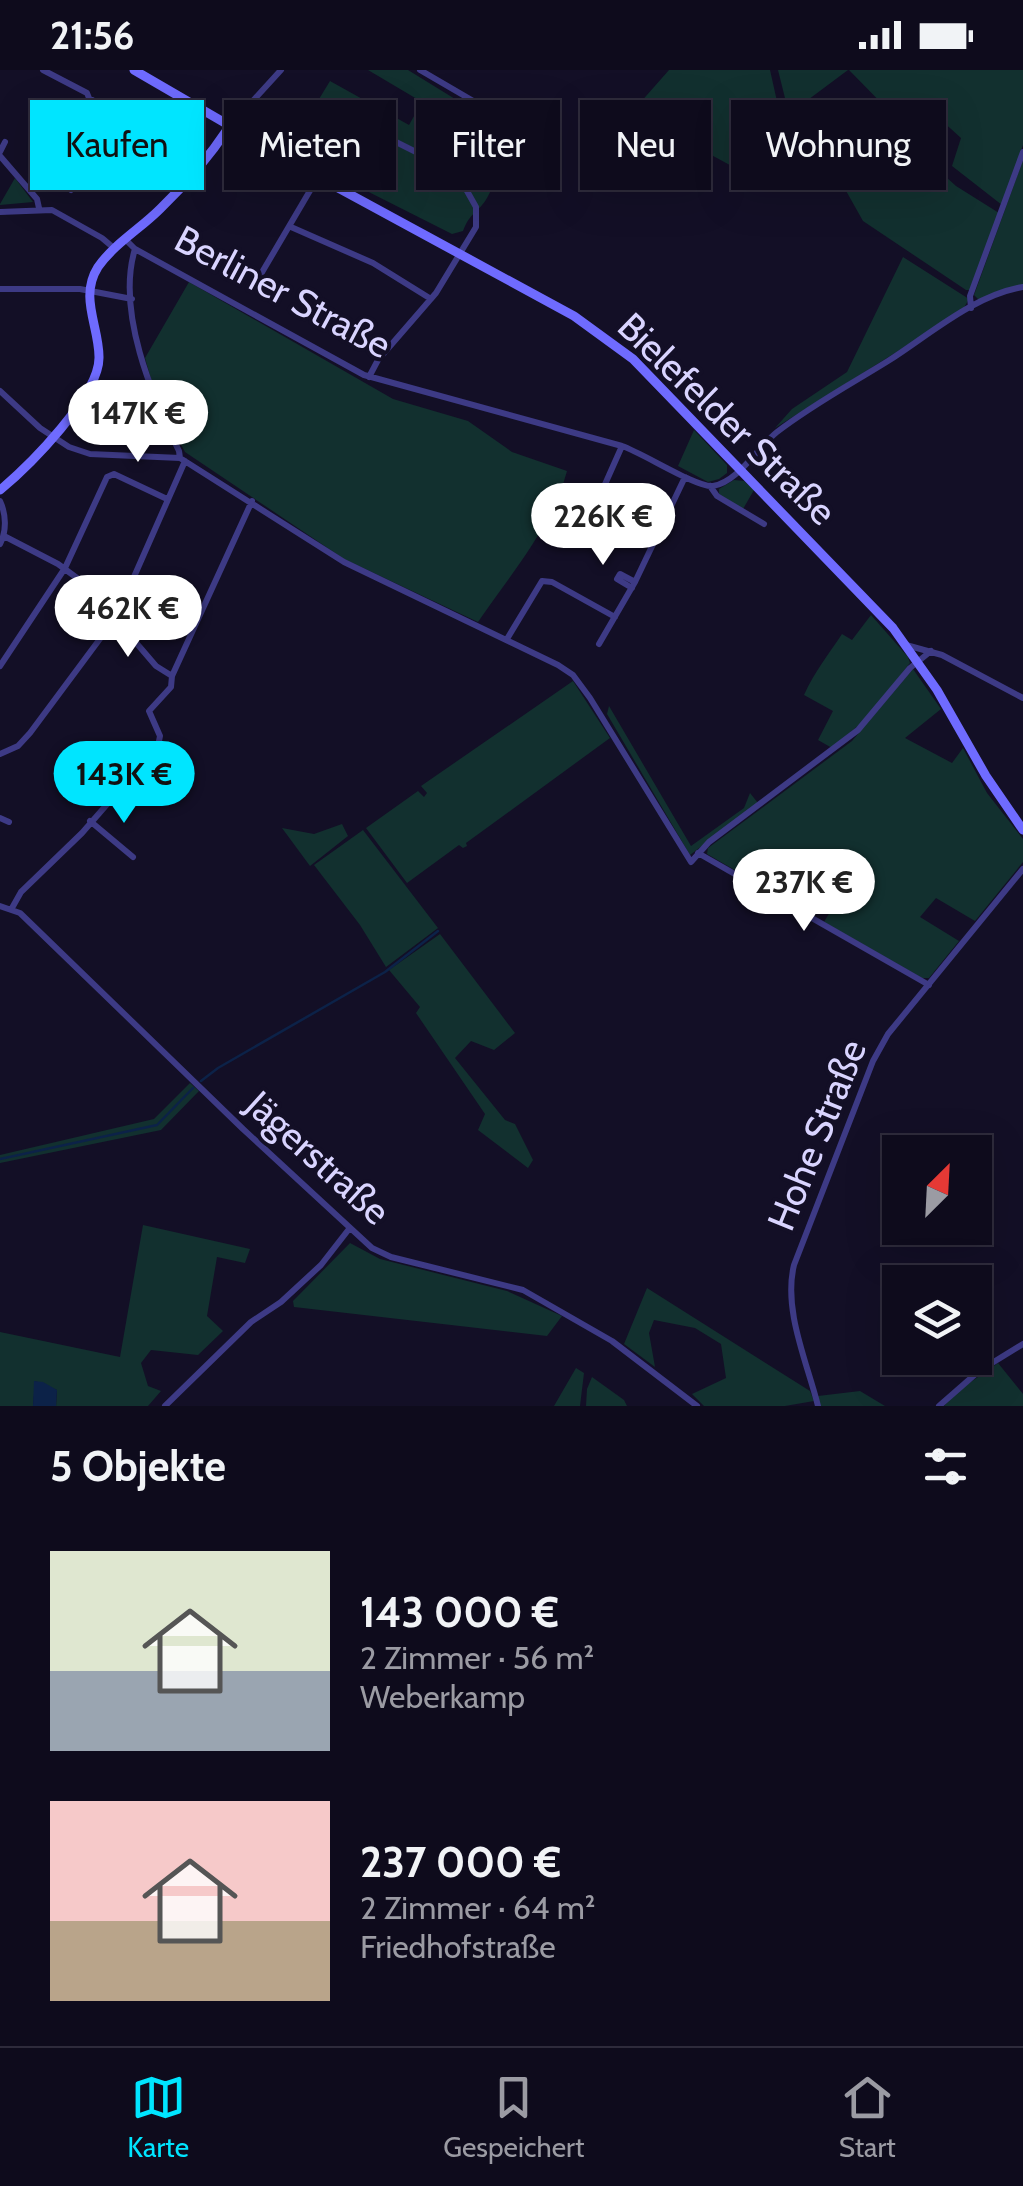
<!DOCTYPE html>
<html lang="de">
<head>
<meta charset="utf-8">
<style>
  :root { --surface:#0e0b1c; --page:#1c1929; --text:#f1f3f6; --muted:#9b9ba3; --line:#2e2b3b; --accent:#00e5ff }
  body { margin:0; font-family:Cabin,sans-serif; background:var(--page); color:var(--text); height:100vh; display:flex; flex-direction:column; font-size:38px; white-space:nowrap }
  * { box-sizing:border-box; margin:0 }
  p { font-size:32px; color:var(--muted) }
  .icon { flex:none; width:55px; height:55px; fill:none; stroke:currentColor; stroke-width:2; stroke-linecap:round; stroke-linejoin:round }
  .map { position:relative; height:1336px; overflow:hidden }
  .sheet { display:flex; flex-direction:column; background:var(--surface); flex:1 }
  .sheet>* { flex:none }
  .guide { position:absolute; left:30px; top:30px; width:965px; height:90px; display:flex; gap:20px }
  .needle { width:65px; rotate:24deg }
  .buttons { position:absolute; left:882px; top:1065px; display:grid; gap:20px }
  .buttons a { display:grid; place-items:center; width:110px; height:110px; border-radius:0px; background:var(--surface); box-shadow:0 10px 40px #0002,0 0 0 2px var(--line); font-size:50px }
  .price { position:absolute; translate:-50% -85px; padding:0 22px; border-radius:35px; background:#fff; color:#222; font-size:32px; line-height:65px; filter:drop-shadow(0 2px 5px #0008) }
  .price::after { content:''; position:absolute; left:50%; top:60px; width:30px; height:22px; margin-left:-15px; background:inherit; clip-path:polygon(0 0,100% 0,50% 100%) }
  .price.selected { background:var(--accent); color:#111 }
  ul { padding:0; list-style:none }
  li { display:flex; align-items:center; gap:30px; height:250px; padding:0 50px }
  li span { display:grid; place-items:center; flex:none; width:280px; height:200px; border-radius:0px; color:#555 }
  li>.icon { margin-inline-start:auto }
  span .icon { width:120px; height:120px; fill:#fffc; stroke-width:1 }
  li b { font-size:42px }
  h2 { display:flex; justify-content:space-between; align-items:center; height:120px; padding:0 50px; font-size:42px }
  .chip { padding:0 35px; border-radius:0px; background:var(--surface); box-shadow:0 10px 40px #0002,0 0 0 2px var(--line); font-size:35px; line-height:90px }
  .chip.selected { background:var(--accent); color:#111 }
  .status { display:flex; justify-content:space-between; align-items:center; height:70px; padding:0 50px; background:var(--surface); direction:ltr }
  .status svg { height:28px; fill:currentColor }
  .tabs { display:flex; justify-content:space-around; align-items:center; height:140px; border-top:2px solid var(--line); background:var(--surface); font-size:28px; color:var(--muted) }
  .tabs a { display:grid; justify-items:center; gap:5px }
  .tabs .selected { color:var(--accent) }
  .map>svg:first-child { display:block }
  .green { fill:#12302f }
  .water { fill:#0c2248 }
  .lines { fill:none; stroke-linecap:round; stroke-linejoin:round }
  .stream { stroke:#0c2248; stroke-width:2.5 }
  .street { stroke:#3d3a85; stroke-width:6 }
  .secondary { stroke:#6f6bff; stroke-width:9 }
  .labels { text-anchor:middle; stroke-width:8; stroke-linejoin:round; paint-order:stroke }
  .street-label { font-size:38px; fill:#d9d4ff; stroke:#130f26 }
</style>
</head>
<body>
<div class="status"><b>21:56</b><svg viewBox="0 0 49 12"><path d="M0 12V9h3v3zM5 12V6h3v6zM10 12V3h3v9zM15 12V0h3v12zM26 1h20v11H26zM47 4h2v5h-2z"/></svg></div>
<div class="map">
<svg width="1023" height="1336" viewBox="0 0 1023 1336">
  <rect width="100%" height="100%" fill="#130f26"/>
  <!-- green -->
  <path class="green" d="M368 0H408L494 53C496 79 501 104 487 128 479 142 470 142 463 161L452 164 339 107 355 74 337 67 328 71 302 57 330 11 409 55 422 32Z
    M669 0H770L783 58 739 100 632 42Z
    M778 0H848L789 44Z
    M849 0H1023V75L1002 135 952 96 961 68 919 30 899 51Z
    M889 71 936 98 956 116 999 143 970 220H966L863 151 845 119 880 87Z
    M1023 90V215L980 231 974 225Z
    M15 108 33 132 0 135V134Z
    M903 187 969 229 962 241 775 358 792 339 847 302Z
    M189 212 393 329 468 351 512 382 567 401C552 457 510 505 478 552L344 489 185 382 157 330 145 288Z
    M694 360 727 395V403L719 409 708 412 678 396Z
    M734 410 744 411 754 420 743 439 719 424V419Z
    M871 545 908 587 910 593 867 648 832 678 818 670 833 641 804 625C815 601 828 585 842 564L852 570Z
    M913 599 941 639 905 668 952 693 963 678 987 723 1023 769V792L975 851 936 828 920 847 959 871 929 908H922L824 852 850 808 808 784 781 827 707 784 708 778 852 671Z
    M573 611 610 668 466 773 467 776 463 778 459 775 407 813 366 758 418 721 424 727 427 723 421 716Z
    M609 636 691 776 744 738 750 723 758 733 690 785 607 644Z
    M95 704 113 720 101 732 84 717Z
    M342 754 348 766 310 796 282 758 314 764Z
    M363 760 438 858 386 897 360 855 314 795Z
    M440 864 515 963 494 980 471 971 455 988 505 1050 515 1054 533 1090 528 1098 478 1060 485 1044 416 943 420 937 389 900Z
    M190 1013 199 1021 161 1060 0 1093V1085L154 1049Z
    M143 1155 250 1179 245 1193 217 1187 207 1246 223 1261 198 1285 151 1280 141 1293 148 1316 161 1321 148 1336H56L57 1320 35 1311 33 1336H0V1262L120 1287Z
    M350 1173 380 1189 507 1221 562 1246 547 1266 294 1237 293 1231Z
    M647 1218 810 1321 814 1331 785 1336H704L692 1324 726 1308 721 1274 695 1258 654 1250 649 1263 655 1297 624 1274Z
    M998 1293 1023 1324V1336H944L958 1321Z
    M576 1298 584 1303 580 1336H554Z
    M592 1307 624 1330 627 1336H586L587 1319Z
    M860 1321 885 1336H820L818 1326Z"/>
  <!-- water -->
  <path class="water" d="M34 1311 43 1312 57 1320 56 1336H33Z"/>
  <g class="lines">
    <!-- stream -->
    <path class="stream" d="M201 1011 218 998 385 902 438 861
      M0 1089 157 1055 193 1018"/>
    <!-- street -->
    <path class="street" d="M43 0 87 23 89 28 123 48 71 120
      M420 0 499 46
      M352 56 360 54 428 88 449 89
      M229 57 281 0
      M0 82 5 72
      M0 86 37 129 39 138
      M367 112 389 69
      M0 142 52 140 102 168 115 179
      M291 157 373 193 431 229
      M126 170 135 179 364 305 622 376C643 383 697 418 713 416 738 412 758 377 777 362 812 335 851 314 888 291 929 265 974 225 1023 217
      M135 179C116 241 152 326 179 381L180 388
      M261 204 318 107
      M0 219H80L132 229
      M971 238 970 226 1023 82
      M369 307 378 290 436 223 476 157V137L449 89 455 55 470 30
      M0 321 40 358 69 377 90 384 180 388 344 492 558 595 573 605 590 628 691 792 709 772 858 660 910 598 931 581
      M710 416 717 426 764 454
      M0 431C6 444 7 461 0 474
      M587 462 590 448 622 376
      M4 466 58 494 115 536
      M632 518 617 509 620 504 635 512
      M507 569 542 511 552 512 615 547
      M599 574 635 512 685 407
      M906 575 942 585 1023 628
      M0 596 65 498 107 407 114 404 167 429
      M172 606 252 431
      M0 684 18 676 30 663 108 558 114 547 115 536 126 525 185 391
      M145 691 168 709
      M0 748 9 752
      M90 751 133 787
      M698 783 929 915
      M0 836 20 843 243 1059 372 1178 391 1187 523 1220 612 1271 697 1336
      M12 838 21 822 82 763 158 676 160 666 149 641 171 617 172 606 156 596 114 547
      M165 1336 251 1252 281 1232 321 1195 349 1159
      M818 1336C807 1292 783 1240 794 1195L873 991 888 964 1023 799
      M939 1336 979 1301 1023 1274"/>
    <!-- secondary -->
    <path class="secondary" d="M134 0 318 107 574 246 633 289 893 558 937 620 986 706 1023 760
      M0 420C29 396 100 325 99 287 99 256 79 227 98 197 114 174 140 159 160 139 186 114 209 87 229 57"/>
  </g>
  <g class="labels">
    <!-- street labels -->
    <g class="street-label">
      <text transform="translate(283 222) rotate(28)" y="13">Berliner Straße</text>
      <text transform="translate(727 349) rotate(44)" y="13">Bielefelder Straße</text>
      <text transform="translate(817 1065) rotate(-68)" y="13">Hohe Straße</text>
      <text transform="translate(318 1088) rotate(42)" y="13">Jägerstraße</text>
    </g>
  </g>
</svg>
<div class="buttons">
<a><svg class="needle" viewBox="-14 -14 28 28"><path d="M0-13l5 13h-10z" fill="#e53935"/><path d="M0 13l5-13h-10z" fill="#9b9ba3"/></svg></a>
<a><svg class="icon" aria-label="layers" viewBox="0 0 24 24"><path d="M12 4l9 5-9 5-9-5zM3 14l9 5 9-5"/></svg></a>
</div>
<b class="price" style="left:138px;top:395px">147K €</b>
<b class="price" style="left:603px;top:498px">226K €</b>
<b class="price" style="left:128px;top:590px">462K €</b>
<b class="price selected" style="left:124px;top:756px">143K €</b>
<b class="price" style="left:804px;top:864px">237K €</b>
<div class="guide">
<a class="chip selected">Kaufen</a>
<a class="chip">Mieten</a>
<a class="chip">Filter</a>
<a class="chip">Neu</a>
<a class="chip">Wohnung</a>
</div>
</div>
<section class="sheet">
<h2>5 Objekte<svg class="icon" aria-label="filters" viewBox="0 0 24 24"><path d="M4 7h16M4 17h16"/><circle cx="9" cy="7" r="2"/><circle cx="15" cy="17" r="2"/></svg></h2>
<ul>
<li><span style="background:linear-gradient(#dfe7d0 60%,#9aa5b1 0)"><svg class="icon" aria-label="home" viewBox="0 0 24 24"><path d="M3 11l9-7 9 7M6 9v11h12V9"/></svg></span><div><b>143 000 €</b><p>2 Zimmer · 56 m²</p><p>Weberkamp</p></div></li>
<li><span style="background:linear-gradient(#f6c9c9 60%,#b9a48a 0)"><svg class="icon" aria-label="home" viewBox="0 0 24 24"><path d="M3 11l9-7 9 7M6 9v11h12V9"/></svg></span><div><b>237 000 €</b><p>2 Zimmer · 64 m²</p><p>Friedhofstraße</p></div></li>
</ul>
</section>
<nav class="tabs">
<a class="selected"><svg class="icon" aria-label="map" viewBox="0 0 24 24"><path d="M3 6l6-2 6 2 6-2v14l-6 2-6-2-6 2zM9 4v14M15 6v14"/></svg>Karte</a>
<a><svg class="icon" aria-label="saved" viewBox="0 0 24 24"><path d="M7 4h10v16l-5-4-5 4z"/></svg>Gespeichert</a>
<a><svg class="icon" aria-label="home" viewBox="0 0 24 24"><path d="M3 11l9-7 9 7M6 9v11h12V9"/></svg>Start</a>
</nav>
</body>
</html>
